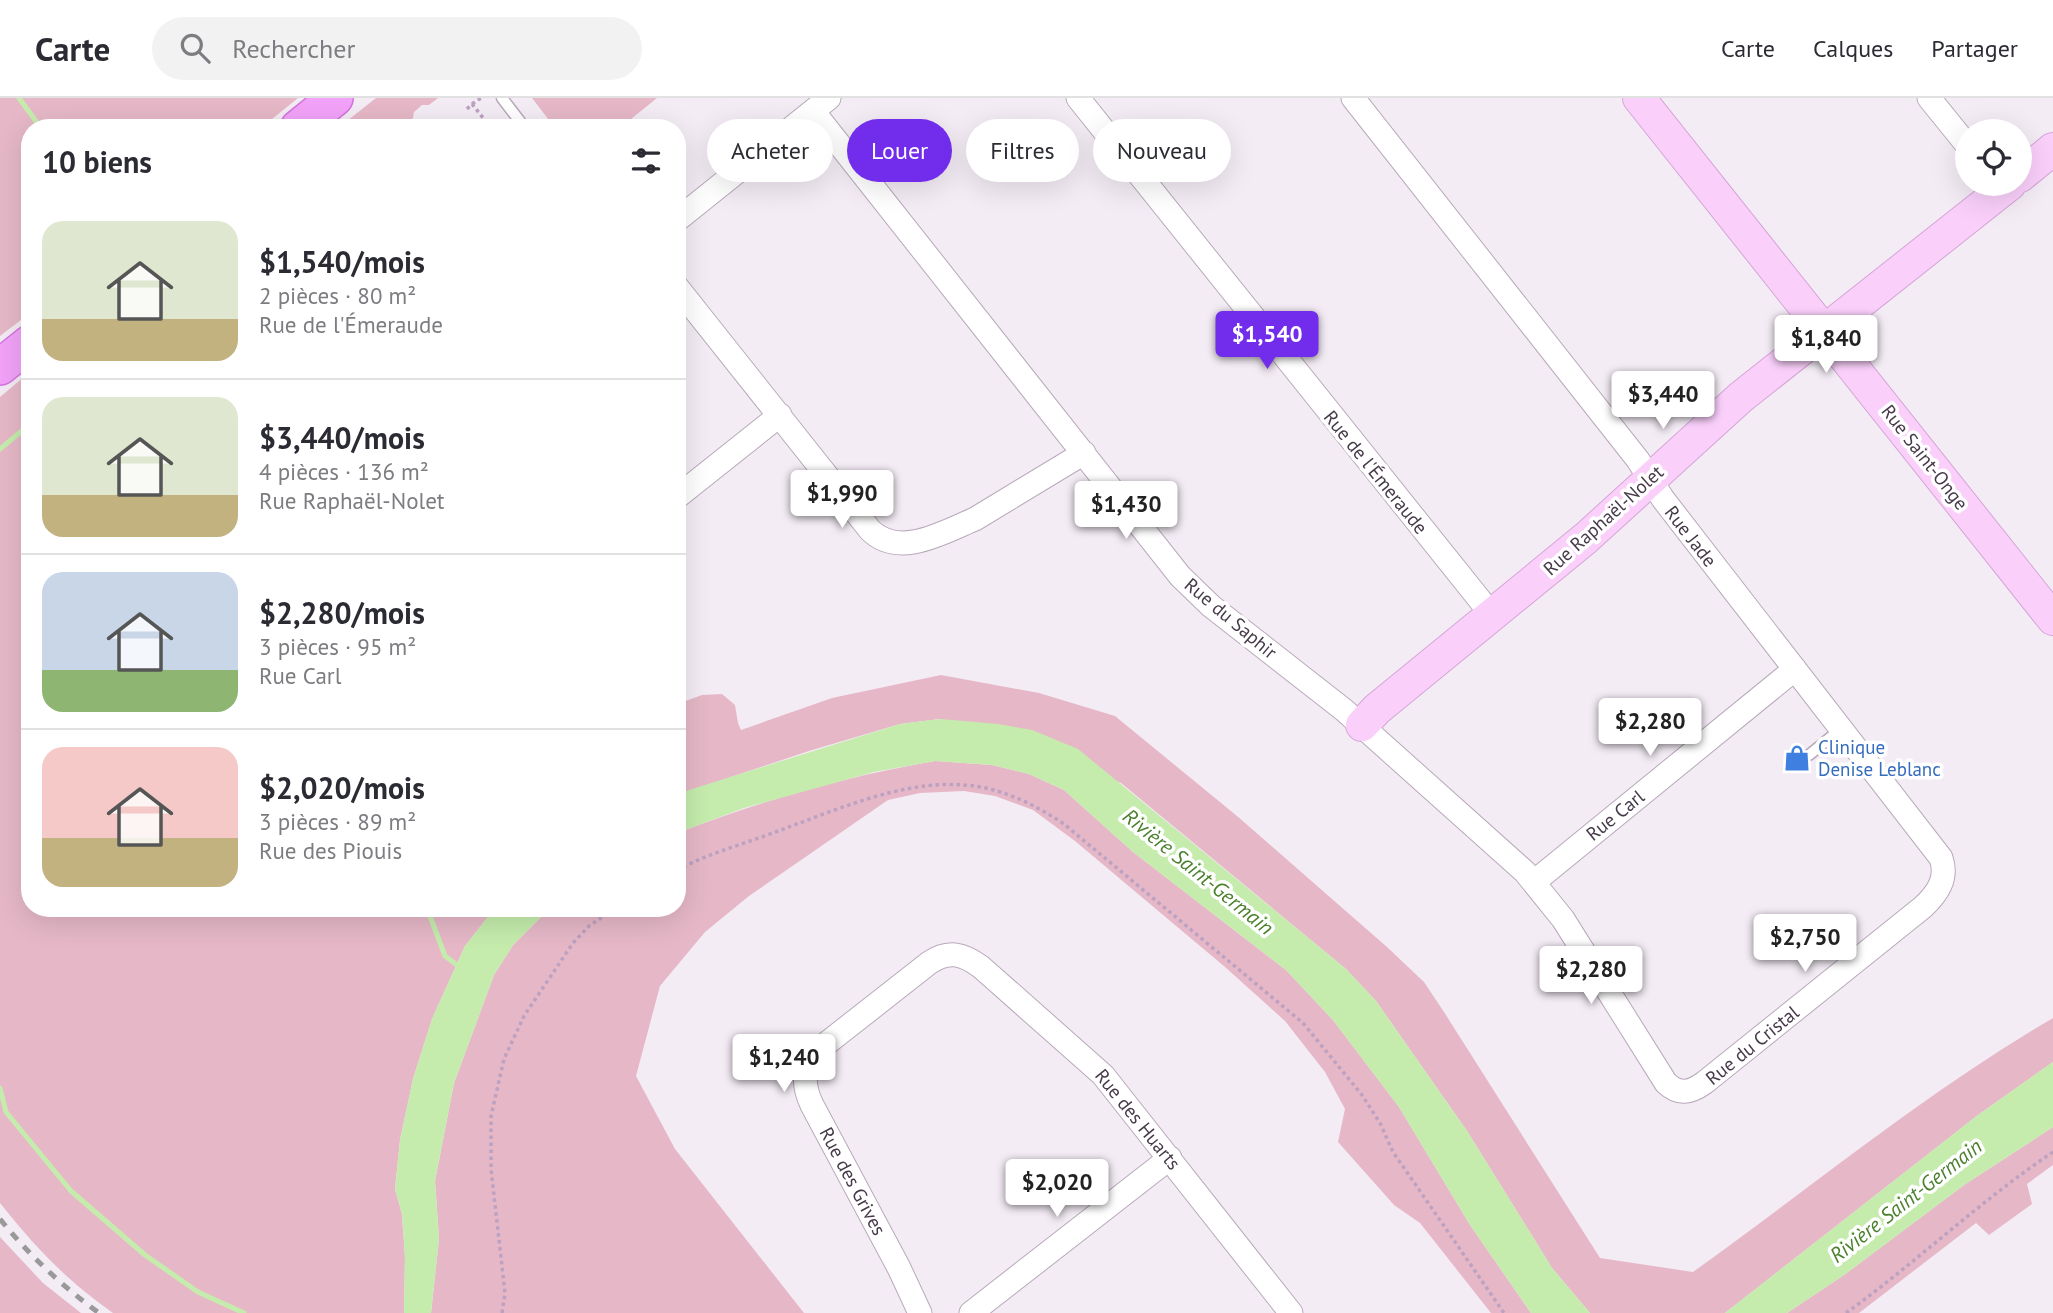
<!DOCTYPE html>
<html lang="fr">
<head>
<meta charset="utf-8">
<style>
  :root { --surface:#fff; --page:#f2f2f3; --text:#2b2b33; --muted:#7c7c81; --line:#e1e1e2; --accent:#722cec }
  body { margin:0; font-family:"PT Sans",sans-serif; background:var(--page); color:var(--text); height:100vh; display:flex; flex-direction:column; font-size:26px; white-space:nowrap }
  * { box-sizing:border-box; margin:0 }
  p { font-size:23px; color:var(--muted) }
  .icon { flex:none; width:38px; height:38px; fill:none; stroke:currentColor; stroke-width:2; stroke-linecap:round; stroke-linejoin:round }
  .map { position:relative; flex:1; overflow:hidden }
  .panel { position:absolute; left:21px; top:21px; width:665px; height:798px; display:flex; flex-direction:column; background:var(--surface); border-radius:28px; box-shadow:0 7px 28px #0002 }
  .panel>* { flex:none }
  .guide { position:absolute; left:707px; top:21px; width:665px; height:63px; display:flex; gap:14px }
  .fabs { position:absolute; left:1955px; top:21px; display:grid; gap:14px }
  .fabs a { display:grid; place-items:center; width:77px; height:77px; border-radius:50%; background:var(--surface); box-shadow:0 7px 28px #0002; font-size:35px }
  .price { position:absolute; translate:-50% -60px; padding:0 16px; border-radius:7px; background:#fff; color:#222; font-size:23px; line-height:46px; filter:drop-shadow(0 2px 4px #0008) }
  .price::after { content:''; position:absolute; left:50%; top:42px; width:21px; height:16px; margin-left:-10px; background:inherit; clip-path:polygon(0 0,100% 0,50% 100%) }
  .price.on { background:var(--accent); color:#fff }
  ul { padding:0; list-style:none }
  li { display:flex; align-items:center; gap:21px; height:175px; padding:0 21px }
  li+li { border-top:2px solid var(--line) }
  li span { display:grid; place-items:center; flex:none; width:196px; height:140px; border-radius:21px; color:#555 }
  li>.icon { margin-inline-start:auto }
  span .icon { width:84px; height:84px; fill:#fffc; stroke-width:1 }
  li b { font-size:30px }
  h2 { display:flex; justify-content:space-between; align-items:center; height:84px; padding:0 21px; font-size:30px }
  .tag { padding:0 24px; border-radius:32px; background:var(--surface); box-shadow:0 7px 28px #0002; font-size:24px; line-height:63px }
  .tag.on { background:var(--accent); color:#fff }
  header { display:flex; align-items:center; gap:42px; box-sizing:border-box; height:98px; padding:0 35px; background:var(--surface); border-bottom:2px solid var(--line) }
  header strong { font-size:33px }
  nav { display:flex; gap:38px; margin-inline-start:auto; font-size:24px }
  .search { width:490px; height:63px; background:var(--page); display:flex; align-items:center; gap:18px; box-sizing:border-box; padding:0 24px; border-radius:38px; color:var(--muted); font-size:26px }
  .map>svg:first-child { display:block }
  .green { fill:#e6b8c7 }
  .water { fill:#c5ecad }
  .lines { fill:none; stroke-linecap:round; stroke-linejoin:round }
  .stream { stroke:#c5ecad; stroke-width:5 }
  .lane-casing { stroke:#b8a9ba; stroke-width:13 }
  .street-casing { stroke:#b8a9ba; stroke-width:25 }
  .secondary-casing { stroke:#d5a4d7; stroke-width:34 }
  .primary-casing { stroke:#d472dd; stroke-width:38 }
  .path { stroke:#bca1c1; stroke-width:3.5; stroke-dasharray:3.5 3.5; stroke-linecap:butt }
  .lane { stroke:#fff; stroke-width:10 }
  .street { stroke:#fff; stroke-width:23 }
  .secondary { stroke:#fad0fb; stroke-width:32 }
  .primary { stroke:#f2a2f8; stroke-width:35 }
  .rail { stroke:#999; stroke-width:5; stroke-dasharray:9 9; stroke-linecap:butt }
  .labels { text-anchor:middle; stroke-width:7; stroke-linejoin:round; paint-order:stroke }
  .street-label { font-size:19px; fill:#463a49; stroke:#fff }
  .shop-label { font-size:19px; fill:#366cbe; stroke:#fff; text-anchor:start }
  .water-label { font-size:21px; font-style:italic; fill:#4b802d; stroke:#fff }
</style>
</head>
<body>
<header>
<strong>Carte</strong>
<div class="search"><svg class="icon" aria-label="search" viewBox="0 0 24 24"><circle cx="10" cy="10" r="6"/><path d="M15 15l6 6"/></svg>Rechercher</div>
<nav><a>Carte</a><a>Calques</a><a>Partager</a></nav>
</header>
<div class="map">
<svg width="2053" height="1215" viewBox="0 0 2053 1215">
  <rect width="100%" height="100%" fill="#f4ecf5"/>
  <!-- green -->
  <path class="green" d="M0 0H298L261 30H30V215L0 238Z
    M376 0H438L429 7H422L414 14 413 20 400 30H338Z
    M532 0H657L620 30H555Z
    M30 274V810H495L465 848 432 921 413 981 400 1042 395 1091 402 1116 405 1159 404 1215H113C65 1181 37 1151 0 1105V299Z
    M941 577 1039 595 1115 618 1237 718 1387 849 1424 884 1444 914 1600 1160 1693 1174C1812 1089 1926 994 2053 920V964L1978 1017 1725 1215H1590L1552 1170 1467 1033 1376 903 1346 871 1121 685 940 621 900 626 809 653 677 697V606L702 597 722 596 735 607 738 625 741 632 832 600Z
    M935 663 992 667 1029 676 1064 692 1133 754 1286 872 1333 922 1399 1009 1470 1127 1531 1215H1491L1420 1125 1394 1107 1338 1044 1345 1011 1325 974 1285 923 1225 869 1075 743 1033 712 995 698 964 693 920 695 888 702 749 798 705 834 660 888 636 978 675 1051 804 1215H431L439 1141 435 1083 454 985 494 877 513 847 550 810H677V735C761 703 847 678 935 663Z
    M2053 1029V1067L2027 1086 2032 1106 1989 1137 1976 1125 1859 1215H1787L1844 1177 1964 1087Z
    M0 1139 43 1185 81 1215H0Z"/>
  <!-- water -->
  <path class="water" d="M940 621 998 626 1032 632 1078 651 1346 871 1376 903 1467 1033 1552 1170 1590 1215H1531L1470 1127 1399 1009 1333 922 1286 872 1133 754 1064 692 1029 676 992 667 935 663 874 674 744 710 677 735V697L692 691 900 626Z
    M495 810H550L513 847 494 877 454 985 435 1083 439 1141 431 1215H404L405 1159 402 1116 395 1091 400 1042 413 981 432 921 465 848Z
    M2053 964V1029L1964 1087 1844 1177 1787 1215H1725L1978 1017Z"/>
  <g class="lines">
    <!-- stream -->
    <path class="stream" d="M19 0 41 30
      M0 351 30 326
      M427 810 445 858 461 870
      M0 990 6 1014 71 1093 145 1157 198 1194 244 1215"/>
    <!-- lane casing -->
    <g class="lane-casing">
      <path id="lane" d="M502 0 525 30
        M1809 657 1842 630"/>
    </g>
    <!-- street casing -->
    <g class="street-casing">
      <path id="street" d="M1078 0 1492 517
        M1929 0 1967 47
        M813 13 1180 478 1211 508 1344 612 1525 774 1563 821 1666 985C1679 997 1690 995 1704 985L1923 809C1938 795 1948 780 1941 760L1663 401 1638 362 1353 0
        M677 122 829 0
        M677 189 870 432C899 461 944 434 975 421L1084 355
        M677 399 780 317
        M1534 784 1795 571
        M920 1215 899 1170 812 1007C801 984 803 967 822 949L929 865C948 852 962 855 981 869L1103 977 1291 1215
        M971 1215 1170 1060"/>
    </g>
    <!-- secondary casing -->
    <g class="secondary-casing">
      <path id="secondary" d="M1639 0 2053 521
        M2020 78 2053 51
        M1362 627 1377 611 1586 440 1741 299 2010 86"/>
    </g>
    <!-- primary casing -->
    <g class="primary-casing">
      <path id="primary" d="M298 30 335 0
        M0 269 30 245"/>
    </g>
    <!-- path -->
    <path class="path" d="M472 6 481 0
      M467 11 472 6 491 30
      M677 772C711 754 751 744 786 730 852 706 927 672 997 693 1021 700 1043 712 1064 726L1303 925 1362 997 1380 1025 1393 1054 1504 1215
      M502 1215 505 1195 491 1071V1018L504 961 524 918 573 845 589 828 616 810
      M1846 1215C1917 1164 1981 1102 2053 1054"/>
    <!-- lane -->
    <use href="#lane" class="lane"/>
    <!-- street -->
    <use href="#street" class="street"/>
    <!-- secondary -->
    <use href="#secondary" class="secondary"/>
    <!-- primary -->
    <use href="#primary" class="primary"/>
    <!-- rail -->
    <path class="rail" d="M0 1121C29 1157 62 1188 99 1215"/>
  </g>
  <!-- icons -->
  <defs>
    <g id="shop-bare" transform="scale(2.1)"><path d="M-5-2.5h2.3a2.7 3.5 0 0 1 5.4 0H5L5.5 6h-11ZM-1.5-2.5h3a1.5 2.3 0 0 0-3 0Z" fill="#3f7fe0" stroke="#fff" stroke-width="2.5" paint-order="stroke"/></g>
  </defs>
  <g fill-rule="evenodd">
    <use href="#shop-bare" x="1797" y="660"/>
  </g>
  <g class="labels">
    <!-- street labels -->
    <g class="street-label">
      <text transform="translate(1925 359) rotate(52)" y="7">Rue Saint-Onge</text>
      <text transform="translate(1376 374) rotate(51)" y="7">Rue de l'Émeraude</text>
      <text transform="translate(1603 422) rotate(-42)" y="7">Rue Raphaël-Nolet</text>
      <text transform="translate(1691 438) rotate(52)" y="7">Rue Jade</text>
      <text transform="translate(1231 520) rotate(40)" y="7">Rue du Saphir</text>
      <text transform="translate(1615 717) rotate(-39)" y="7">Rue Carl</text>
      <text transform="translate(1752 947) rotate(-39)" y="7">Rue du Cristal</text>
      <text transform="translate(1138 1021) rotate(51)" y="7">Rue des Huarts</text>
      <text transform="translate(853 1083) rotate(62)" y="7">Rue des Grives</text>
    </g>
    <!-- shop labels -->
    <g class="shop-label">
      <text x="1818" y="656">Clinique<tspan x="1818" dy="22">Denise Leblanc</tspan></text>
    </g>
    <!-- water labels -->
    <g class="water-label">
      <text transform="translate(1198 774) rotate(39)" y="7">Rivière Saint-Germain</text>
      <text transform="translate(1906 1103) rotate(-38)" y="7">Rivière Saint-Germain</text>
    </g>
  </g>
</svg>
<div class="fabs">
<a><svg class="icon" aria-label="locate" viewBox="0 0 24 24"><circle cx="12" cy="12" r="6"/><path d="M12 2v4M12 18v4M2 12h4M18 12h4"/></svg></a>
</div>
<b class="price on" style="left:1267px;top:273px">$1,540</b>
<b class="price" style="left:1826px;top:277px">$1,840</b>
<b class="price" style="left:1663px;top:333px">$3,440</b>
<b class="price" style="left:842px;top:432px">$1,990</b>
<b class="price" style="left:1126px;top:443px">$1,430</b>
<b class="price" style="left:1650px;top:660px">$2,280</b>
<b class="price" style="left:1805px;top:876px">$2,750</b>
<b class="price" style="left:1591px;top:908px">$2,280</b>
<b class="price" style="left:784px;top:996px">$1,240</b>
<b class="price" style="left:1057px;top:1121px">$2,020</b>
<div class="guide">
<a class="tag">Acheter</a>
<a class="tag on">Louer</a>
<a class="tag">Filtres</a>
<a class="tag">Nouveau</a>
</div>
<section class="panel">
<h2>10 biens<svg class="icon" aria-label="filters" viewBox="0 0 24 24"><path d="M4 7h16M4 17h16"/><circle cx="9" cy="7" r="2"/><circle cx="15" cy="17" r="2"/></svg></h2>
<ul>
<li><span style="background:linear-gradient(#dfe7d0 70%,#c2b280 0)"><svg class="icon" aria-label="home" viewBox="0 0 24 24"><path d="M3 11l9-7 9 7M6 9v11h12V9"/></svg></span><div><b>$1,540/mois</b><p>2 pièces · 80 m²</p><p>Rue de l'Émeraude</p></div></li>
<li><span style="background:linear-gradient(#dfe7d0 70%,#c2b280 0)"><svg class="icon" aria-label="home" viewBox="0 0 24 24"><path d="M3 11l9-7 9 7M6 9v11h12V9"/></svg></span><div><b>$3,440/mois</b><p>4 pièces · 136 m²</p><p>Rue Raphaël-Nolet</p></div></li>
<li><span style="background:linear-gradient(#c9d6e8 70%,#8fb573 0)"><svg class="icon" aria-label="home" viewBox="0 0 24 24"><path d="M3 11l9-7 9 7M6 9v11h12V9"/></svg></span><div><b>$2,280/mois</b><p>3 pièces · 95 m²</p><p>Rue Carl</p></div></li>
<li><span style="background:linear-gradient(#f6c9c9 65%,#c2b280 0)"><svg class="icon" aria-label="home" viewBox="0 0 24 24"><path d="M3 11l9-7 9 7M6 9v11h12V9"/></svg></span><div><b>$2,020/mois</b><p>3 pièces · 89 m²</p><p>Rue des Piouis</p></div></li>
</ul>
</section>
</div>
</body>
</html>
